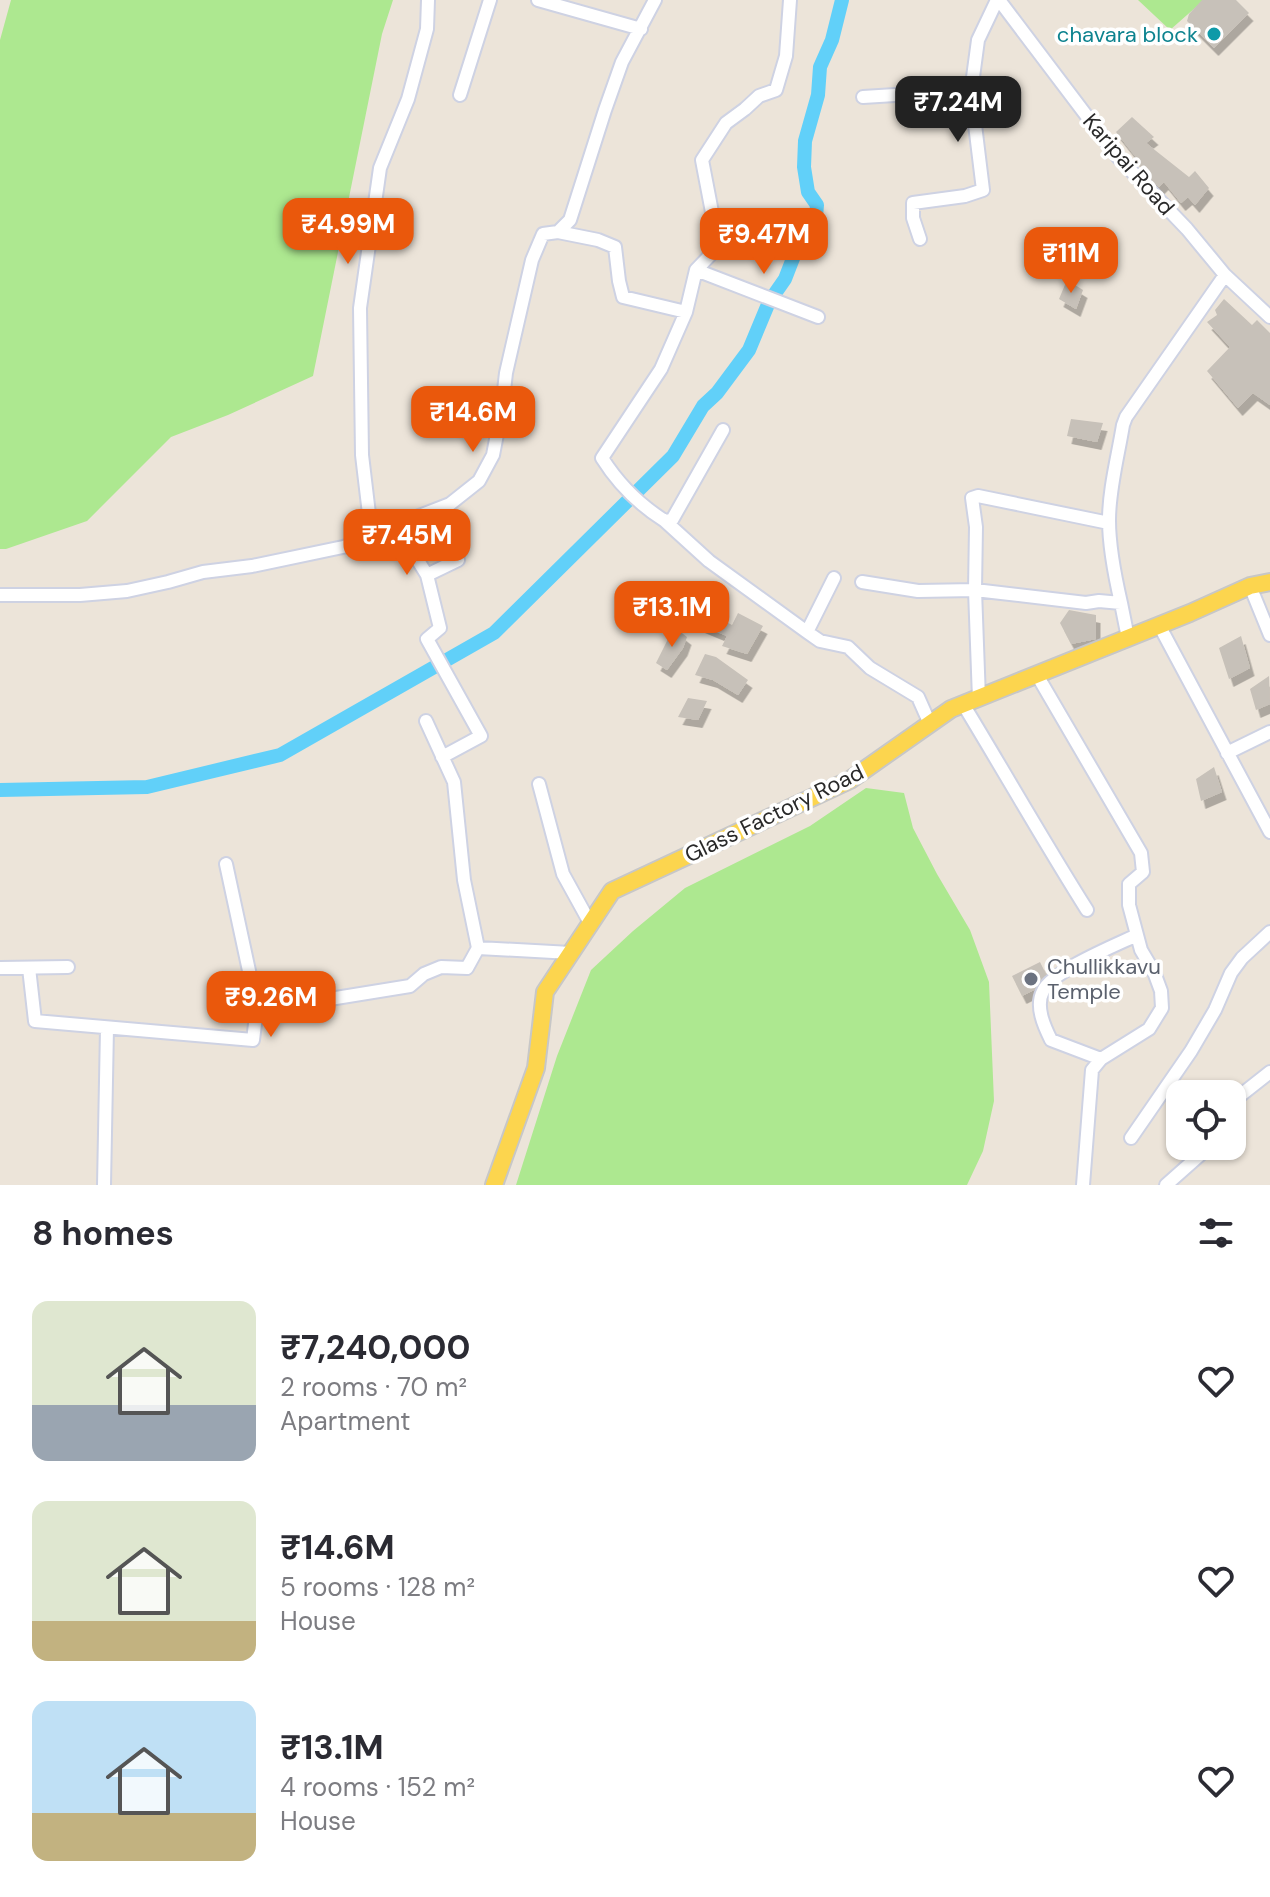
<!DOCTYPE html>
<html lang="en">
<head>
<meta charset="utf-8">
<style>
  :root { --surface:#fff; --page:#f7f7f7; --text:#2b2b33; --muted:#7c7c81; --accent:#ea580c }
  body { margin:0; font-family:"DM Sans",sans-serif; background:var(--page); color:var(--text); height:100vh; display:flex; flex-direction:column; font-size:30px; white-space:nowrap }
  * { box-sizing:border-box; margin:0 }
  p { font-size:26px; color:var(--muted) }
  .icon { flex:none; width:44px; height:44px; fill:none; stroke:currentColor; stroke-width:2; stroke-linecap:round; stroke-linejoin:round }
  .map { position:relative; height:1185px; overflow:hidden }
  .panel { display:flex; flex-direction:column; background:var(--surface); flex:1 }
  .panel>* { flex:none }
  .buttons { position:absolute; left:1166px; top:1080px; display:grid; gap:16px }
  .buttons a { display:grid; place-items:center; width:80px; height:80px; border-radius:16px; background:var(--surface); box-shadow:0 2px 6px #0004; font-size:40px }
  .price { position:absolute; translate:-50% -68px; padding:0 18px; border-radius:16px; background:var(--accent); color:#fff; font-size:26px; line-height:52px; filter:drop-shadow(0 2px 4px #0008) }
  .price::after { content:''; position:absolute; left:50%; top:48px; width:24px; height:18px; margin-left:-12px; background:inherit; clip-path:polygon(0 0,100% 0,50% 100%) }
  .price.on { background:#222; color:#fff }
  ul { padding:0; list-style:none }
  li { display:flex; align-items:center; gap:24px; height:200px; padding:0 32px }
  li span { display:grid; place-items:center; flex:none; width:224px; height:160px; border-radius:16px; color:#555 }
  li>.icon { margin-inline-start:auto }
  span .icon { width:96px; height:96px; fill:#fffc; stroke-width:1 }
  li b { font-size:34px }
  h2 { display:flex; justify-content:space-between; align-items:center; height:96px; padding:0 32px; font-size:34px }
  .map>svg:first-child { display:block }
  .green { fill:#ade890 }
  .lines { fill:none; stroke-linecap:round; stroke-linejoin:round }
  .canal { stroke:#61d0f9; stroke-width:14 }
  .building { fill:#c7c1b9; filter:url(#shadow) }
  .minor-casing { stroke:#ced2e3; stroke-width:16 }
  .major-casing { stroke:#c7c7c7; stroke-width:20 }
  .minor { stroke:#fff; stroke-width:12 }
  .major { stroke:#fcd54e; stroke-width:16 }
  .culture-dot { fill:#0f9aa8; stroke:#fff; stroke-width:3 }
  .worship-dot { fill:#6b7280; stroke:#fff; stroke-width:3 }
  .labels { text-anchor:middle; stroke-width:7; stroke-linejoin:round; paint-order:stroke }
  .culture-label { font-size:22px; fill:#0d838f; stroke:#fff; text-anchor:end }
  .street-label { font-size:22px; fill:#292929; stroke:#fff }
  .worship-label { font-size:22px; fill:#5b616d; stroke:#fff; text-anchor:start }
</style>
</head>
<body>
<div class="map">
<svg width="1270" height="1185" viewBox="0 0 1270 1185">
  <defs>
    <filter id="shadow"><feDropShadow dx="4.5" dy="8" stdDeviation="0" flood-color="#0004"/></filter>
  </defs>
  <rect width="100%" height="100%" fill="#ece4d9"/>
  <!-- green -->
  <path class="green" d="M11 0H393L382 34 313 376 228 415 171 437 87 521 6 549H0V40Z
    M1138 0H1204L1170 30Z
    M866 788 904 793 913 828 937 874 970 930 989 982 994 1101 983 1151 967 1185H516L557 1056 591 970 633 931 685 888 810 826Z"/>
  <g class="lines">
    <!-- canal -->
    <path class="canal" d="M0 790 147 787 280 755 494 633 673 456 703 406 717 393 749 350 769 302 785 279 797 248 816 216 817 205 808 192 804 167 805 141 818 95 820 67 832 40 842 0"/>
  </g>
  <!-- building -->
  <path class="building" d="M1202 0H1236L1249 13 1214 48 1187 21 1189 14Z
    M1132 117 1154 137 1146 143 1189 177 1195 171 1209 188 1195 205 1188 197 1181 203 1164 182 1159 187 1136 163 1139 161 1116 132Z
    M1067 280 1083 290 1076 309 1059 299Z
    M1224 299 1252 325 1257 320 1270 333V405L1253 393 1238 408 1207 371 1230 347 1207 322 1217 315 1215 310Z
    M1071 419 1103 423 1097 442 1067 436Z
    M702 609 732 625 738 613 763 626 747 654 722 646 727 636 698 624Z
    M1069 610 1096 615V639L1071 644 1060 623Z
    M674 627 687 637 683 648 667 670 656 663Z
    M1241 636 1250 668 1229 679 1219 648Z
    M705 654 716 657 748 680 738 695 713 680 695 675Z
    M1269 676 1270 704 1256 710 1250 689Z
    M688 698 707 701 698 720 678 717Z
    M1214 767 1222 792 1201 801 1196 779Z
    M1040 962 1046 974 1034 990 1022 996 1012 976Z"/>
  <g class="lines">
    <!-- minor casing -->
    <g class="minor-casing">
      <path id="minor" d="M538 0 641 29
        M999 0 1117 156 1187 229 1225 275 1270 317
        M460 95 490 0
        M863 97 927 93 971 97
        M558 232 598 240 615 247 619 281 623 297 686 312
        M920 239 913 218V203L965 196 983 190 971 92 978 40 997 0
        M696 270 818 317
        M723 430 672 520 665 521C638 504 619 485 602 458L661 369 686 312 696 270 715 250 716 233 702 160 726 123 745 109 759 96 776 90 786 56 790 0
        M665 521 709 561 807 632 820 641 848 647 870 668 918 697 930 724
        M396 525 427 575 440 628 427 639 481 736 442 757
        M372 539 362 455 360 308 380 168 408 99 427 29 428 0
        M427 575 458 560
        M862 582 918 591 975 590 1086 603 1099 601 1121 603C1115 577 1109 547 1109 520 1109 489 1118 456 1123 425L1126 417 1225 275
        M1250 586 1270 635
        M0 595H80L127 591 168 582 203 572 252 566 343 547 372 539 396 525 450 504 479 481 493 455 502 408 506 373 532 260 543 234 558 232 570 220 605 110 622 62 655 0
        M1121 603 1128 638
        M1159 625 1270 832
        M807 632 834 578
        M1037 675 1141 853 1143 872 1129 884V905L1141 950 1154 972 1161 991 1162 1008 1149 1029 1101 1059 1092 1070 1083 1185
        M979 699 975 590 976 527 972 498 978 496 1109 523
        M963 704C1005 773 1044 842 1087 910
        M426 721 454 782 464 880 478 948
        M1227 753 1270 732
        M539 784 563 874 590 923
        M226 864 257 1008
        M0 968 68 967
        M29 968 35 1021 253 1040 257 1008 305 1003 410 986 424 974 441 967 467 968 478 948 571 953
        M1101 1059 1051 1040C1044 1026 1035 1006 1043 991 1052 971 1116 945 1137 935
        M1232 1102 1270 1072
        M1131 1138 1191 1051 1215 1010 1231 973 1242 958 1270 932
        M104 1185 107 1028
        M1166 1185 1210 1146"/>
    </g>
    <!-- major casing -->
    <g class="major-casing">
      <path id="major" d="M494 1185 536 1068 545 992 612 891 850 780 951 709 1190 613 1250 586 1270 582"/>
    </g>
    <!-- minor -->
    <use href="#minor" class="minor"/>
    <!-- major -->
    <use href="#major" class="major"/>
  </g>
  <!-- markers -->
  <circle class="culture-dot" cx="1214" cy="34" r="8"/>
  <circle class="worship-dot" cx="1031" cy="979" r="8"/>
  <g class="labels">
    <!-- culture labels -->
    <g class="culture-label">
      <text x="1198" y="42">chavara block</text>
    </g>
    <!-- street labels -->
    <g class="street-label">
      <text transform="translate(1129 164) rotate(49)" y="8">Karipai Road</text>
      <text transform="translate(774 813) rotate(-26)" y="8">Glass Factory Road</text>
    </g>
    <!-- worship labels -->
    <g class="worship-label">
      <text x="1047" y="974">Chullikkavu<tspan x="1047" dy="25">Temple</tspan></text>
    </g>
  </g>
</svg>
<div class="buttons">
<a><svg class="icon" aria-label="locate" viewBox="0 0 24 24"><circle cx="12" cy="12" r="6"/><path d="M12 2v4M12 18v4M2 12h4M18 12h4"/></svg></a>
</div>
<b class="price on" style="left:958px;top:144px">₹7.24M</b>
<b class="price" style="left:348px;top:266px">₹4.99M</b>
<b class="price" style="left:764px;top:276px">₹9.47M</b>
<b class="price" style="left:1071px;top:295px">₹11M</b>
<b class="price" style="left:473px;top:454px">₹14.6M</b>
<b class="price" style="left:407px;top:577px">₹7.45M</b>
<b class="price" style="left:672px;top:649px">₹13.1M</b>
<b class="price" style="left:271px;top:1039px">₹9.26M</b>
</div>
<section class="panel">
<h2>8 homes<svg class="icon" aria-label="filters" viewBox="0 0 24 24"><path d="M4 7h16M4 17h16"/><circle cx="9" cy="7" r="2"/><circle cx="15" cy="17" r="2"/></svg></h2>
<ul>
<li><span style="background:linear-gradient(#dfe7d0 65%,#9aa5b1 0)"><svg class="icon" aria-label="home" viewBox="0 0 24 24"><path d="M3 11l9-7 9 7M6 9v11h12V9"/></svg></span><div><b>₹7,240,000</b><p>2 rooms · 70 m²</p><p>Apartment</p></div><svg class="icon" aria-label="heart" viewBox="0 0 24 24"><path d="M12 20l-8-8c-3-5 5-10 8-4 3-6 11-1 8 4z"/></svg></li>
<li><span style="background:linear-gradient(#dfe7d0 75%,#c2b280 0)"><svg class="icon" aria-label="home" viewBox="0 0 24 24"><path d="M3 11l9-7 9 7M6 9v11h12V9"/></svg></span><div><b>₹14.6M</b><p>5 rooms · 128 m²</p><p>House</p></div><svg class="icon" aria-label="heart" viewBox="0 0 24 24"><path d="M12 20l-8-8c-3-5 5-10 8-4 3-6 11-1 8 4z"/></svg></li>
<li><span style="background:linear-gradient(#bfe0f5 70%,#c2b280 0)"><svg class="icon" aria-label="home" viewBox="0 0 24 24"><path d="M3 11l9-7 9 7M6 9v11h12V9"/></svg></span><div><b>₹13.1M</b><p>4 rooms · 152 m²</p><p>House</p></div><svg class="icon" aria-label="heart" viewBox="0 0 24 24"><path d="M12 20l-8-8c-3-5 5-10 8-4 3-6 11-1 8 4z"/></svg></li>
</ul>
</section>
</body>
</html>
